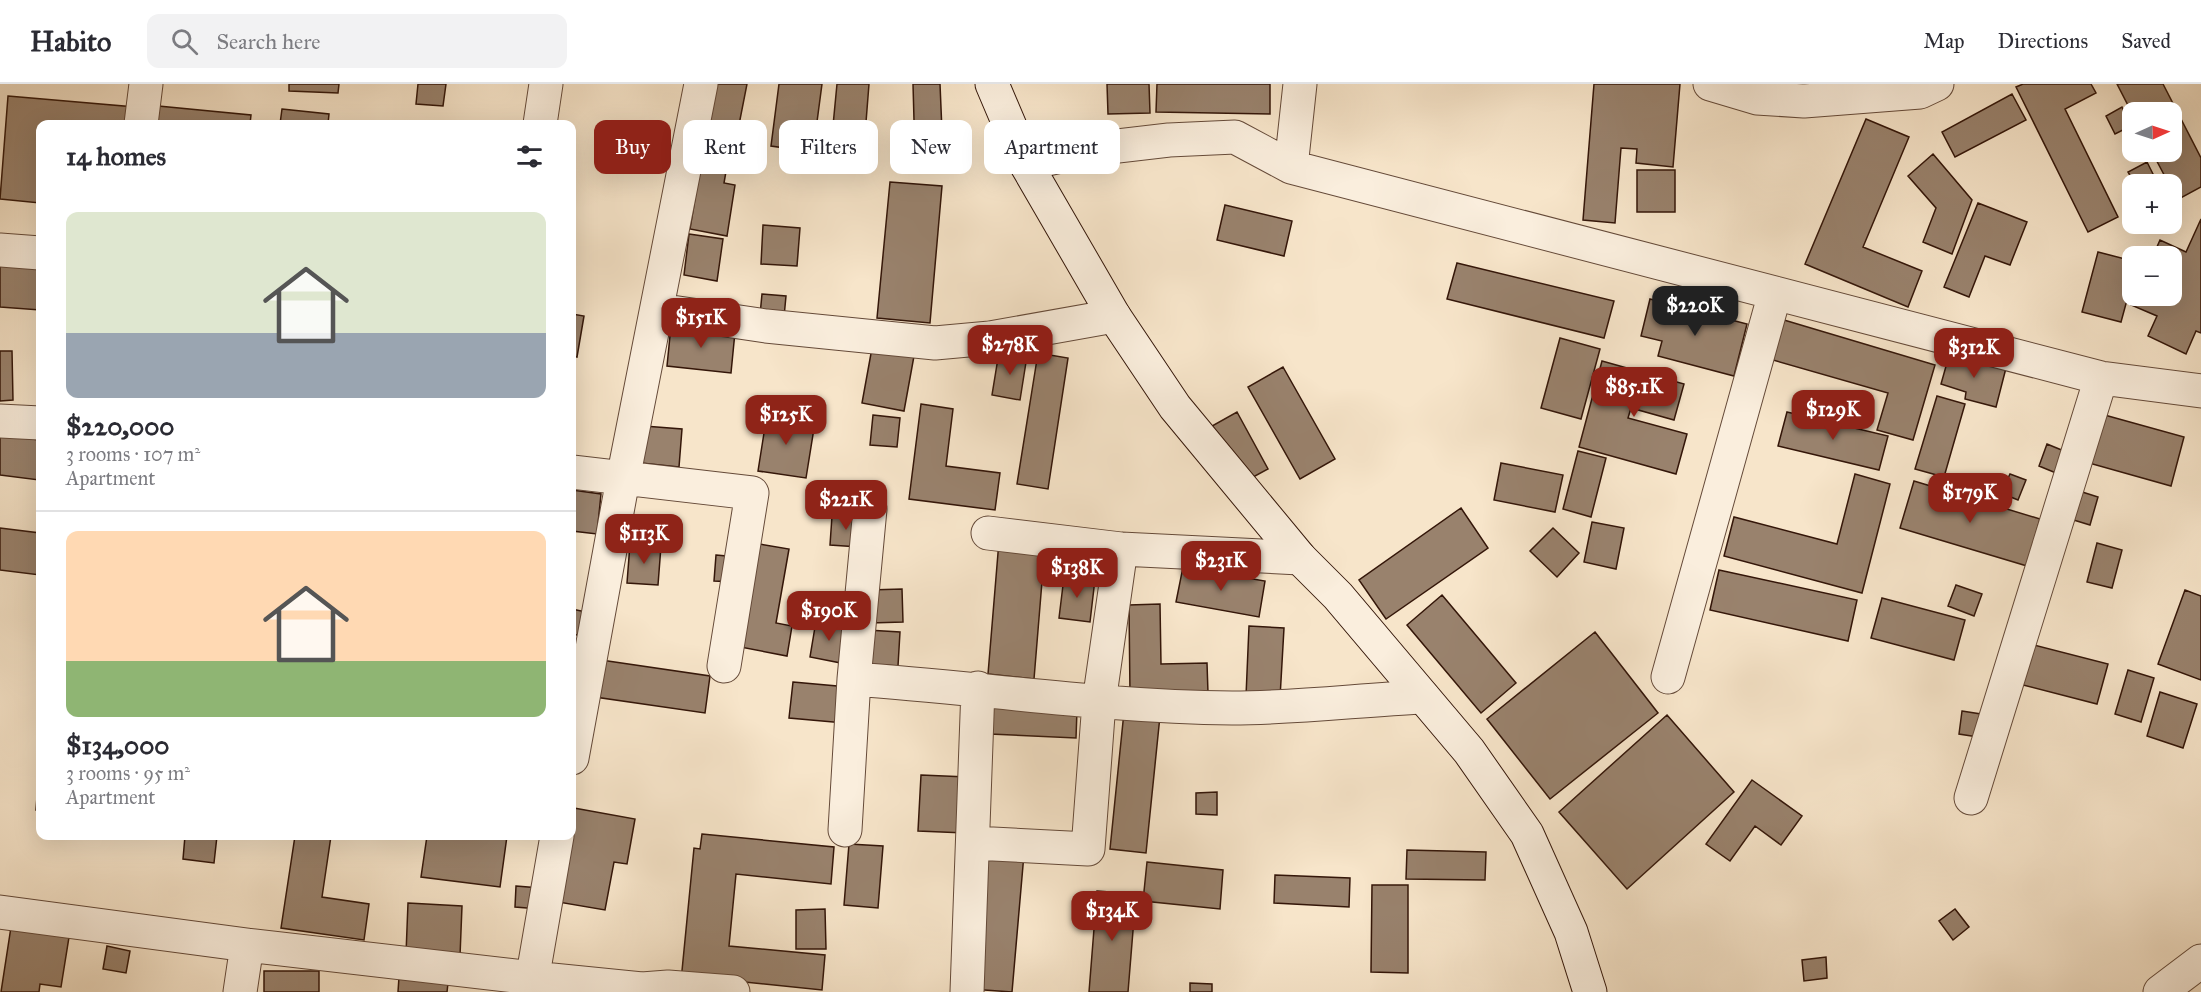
<!DOCTYPE html>
<html lang="en">
<head>
<meta charset="utf-8">
<style>
  :root { --surface:#fff; --page:#f2f2f3; --text:#2b2b33; --muted:#7c7c81; --line:#e1e1e2; --accent:#8f2418 }
  body { margin:0; font-family:"IM FELL Great Primer",serif; background:var(--page); color:var(--text); height:100vh; display:flex; flex-direction:column; font-size:22px; white-space:nowrap }
  * { box-sizing:border-box; margin:0 }
  p { font-size:20px; color:var(--muted) }
  .icon { flex:none; width:33px; height:33px; fill:none; stroke:currentColor; stroke-width:2; stroke-linecap:round; stroke-linejoin:round }
  .map { position:relative; flex:1; overflow:hidden }
  .panel { position:absolute; left:36px; top:36px; width:540px; height:720px; display:flex; flex-direction:column; background:var(--surface); border-radius:12px; box-shadow:0 6px 24px #0002 }
  .panel>* { flex:none }
  .guide { position:absolute; left:594px; top:36px; width:570px; height:54px; display:flex; gap:12px }
  .needle { width:39px; rotate:87deg }
  .tools { position:absolute; left:2122px; top:18px; display:grid; gap:12px }
  .tools a { display:grid; place-items:center; width:60px; height:60px; border-radius:12px; background:var(--surface); box-shadow:0 6px 24px #0002; font-size:30px }
  .price { position:absolute; translate:-50% -51px; padding:0 14px; border-radius:12px; background:var(--accent); color:#fff; font-size:20px; line-height:39px; filter:drop-shadow(0 2px 3px #0008) }
  .price::after { content:''; position:absolute; left:50%; top:36px; width:18px; height:14px; margin-left:-9px; background:inherit; clip-path:polygon(0 0,100% 0,50% 100%) }
  .price.active { background:#222; color:#fff }
  ul { padding:0; list-style:none }
  li { display:grid; align-content:center; gap:12px; height:318px; padding:0 30px }
  li+li { border-top:2px solid var(--line) }
  li span { display:grid; place-items:center; height:186px; border-radius:12px; color:#555 }
  li>.icon { margin-inline-start:auto }
  span .icon { width:108px; height:108px; fill:#fffc; stroke-width:1 }
  li b { font-size:26px }
  h2 { display:flex; justify-content:space-between; align-items:center; height:72px; padding:0 30px; font-size:26px }
  .pill { padding:0 21px; border-radius:12px; background:var(--surface); box-shadow:0 6px 24px #0002; font-size:21px; line-height:54px }
  .pill.active { background:var(--accent); color:#fff }
  header { display:flex; align-items:center; gap:36px; box-sizing:border-box; height:84px; padding:0 30px; background:var(--surface); border-bottom:2px solid var(--line) }
  header strong { font-size:28px }
  nav { display:flex; gap:33px; margin-inline-start:auto; font-size:21px }
  .search { width:420px; height:54px; background:var(--page); display:flex; align-items:center; gap:15px; box-sizing:border-box; padding:0 21px; border-radius:12px; color:var(--muted); font-size:22px }
  .map>svg:first-child { display:block }
  .building { fill:#99826d; stroke:#341609; stroke-width:1.5 }
  .lines { fill:none; stroke-linecap:round; stroke-linejoin:round }
  .minor-casing { stroke:#654a39; stroke-width:35 }
  .secondary-casing { stroke:#341609; stroke-width:35 }
  .minor { stroke:#faeedd; stroke-width:33 }
  .secondary { stroke:#faeedd; stroke-width:33 }
</style>
</head>
<body>
<header>
<strong>Habito</strong>
<div class="search"><svg class="icon" aria-label="search" viewBox="0 0 24 24"><circle cx="10" cy="10" r="6"/><path d="M15 15l6 6"/></svg>Search here</div>
<nav><a>Map</a><a>Directions</a><a>Saved</a></nav>
</header>
<div class="map">
<svg width="2201" height="908" viewBox="0 0 2201 908">
  <rect width="100%" height="100%" fill="#f7e5ca"/>
  <filter id="stains"><feTurbulence type="fractalNoise" baseFrequency=".00333" numOctaves="4"/><feColorMatrix values="0 0 0 0 .2 0 0 0 0 .09 0 0 0 0 .02 0 0 0 .5 -.17"/></filter>
  <radialGradient id="worn" r=".72"><stop offset=".6" stop-color="#630" stop-opacity="0"/><stop offset="1" stop-color="#630" stop-opacity=".3"/></radialGradient>
  <!-- building -->
  <path class="building" d="M289 0H339L338 9 289 7Z
    M418 0H446L443 22 416 20Z
    M711 0H747L737 51 702 45Z
    M779 0H822L813 68 771 62Z
    M837 0H869L863 76 830 73Z
    M913 0H940L943 71 915 72Z
    M1107 0H1149L1150 29 1108 30Z
    M1157 0H1270V30L1156 28Z
    M1594 0H1680L1673 83 1636 79 1637 65 1621 64 1615 139 1583 136Z
    M2023 0H2091L2096 9 2065 25 2118 133 2088 148 2016 3Z
    M2117 0H2163L2201 74V103L2177 116 2172 100H2169L2152 68H2172V28L2133 31Z
    M2012 10 2026 36 1955 73 1942 48Z
    M8 12 135 23 134 40H40V119L0 115Z
    M148 21 251 31 250 40H146Z
    M2122 23 2131 42 2115 50 2106 32Z
    M282 25 329 30 328 40H280Z
    M1866 35 1909 53 1863 163 1922 187 1908 223 1805 180Z
    M1933 70 1972 116 1952 170 1923 158 1936 124 1908 92Z
    M702 72 728 76 724 99 735 101 727 152 690 145Z
    M2147 78 2158 100H2135L2128 88Z
    M1637 86H1675V128H1637Z
    M890 98 942 102 930 239 877 234Z
    M2133 109V124L2127 112Z
    M1978 119 2027 138 2010 181 1985 172 1969 213 1944 203Z
    M1225 121 1292 137 1284 172 1217 156Z
    M2201 135V249L2196 247 2186 270 2148 252 2157 232 2131 221 2136 212H2172V172H2153L2160 156 2186 168Z
    M763 141 800 144 797 182 761 180Z
    M689 150 723 155 717 197 684 191Z
    M2098 168 2133 177V194L2121 238 2082 228Z
    M0 176 40 179V226L0 223Z
    M1457 179 1614 217 1604 254 1447 215Z
    M762 210 786 212 784 233 760 231Z
    M1650 215 1747 240 1734 292 1658 272 1662 257 1641 252Z
    M572 230 584 232 577 273 572 272Z
    M1784 236 1935 281 1913 356 1877 346 1888 309 1773 276Z
    M671 242 735 248 731 289 667 282Z
    M1560 254 1600 265 1581 335 1541 324Z
    M872 264 914 272 904 327 862 319Z
    M0 267H12L13 316 0 317Z
    M999 268 1027 272 1020 316 992 311Z
    M1950 268 2006 284 1996 323 1965 315 1966 308 1941 300Z
    M1038 269 1068 274 1048 405 1017 400Z
    M1602 277 1684 300 1674 336 1631 324 1628 334 1687 350 1676 390 1579 363Z
    M1283 283 1335 375 1300 395 1248 303Z
    M1937 312 1965 320 1944 393 1915 385Z
    M921 320 953 325 946 382 1000 389 995 426 909 415Z
    M1237 328 1268 385 1244 398 1212 342Z
    M1787 328 1888 352 1879 386 1778 362Z
    M767 330 815 338 806 394 758 387Z
    M2101 330 2184 353 2171 402 2089 379Z
    M873 331 900 334 897 363 870 361Z
    M644 342 682 345 679 383 641 379Z
    M0 351 40 356 39 396 0 391Z
    M2047 360 2064 367 2056 389 2039 382Z
    M1578 367 1606 374 1591 433 1563 425Z
    M1501 379 1563 391 1555 428 1494 416Z
    M1855 390 1890 400 1862 509 1724 472 1734 433 1837 460Z
    M2010 390 2026 396 2018 416 2001 409Z
    M1914 397 2040 435 2027 482 1900 444Z
    M572 406 601 410 597 450 572 447Z
    M2076 406 2098 413 2090 441 2067 434Z
    M1461 424 1488 464 1386 535 1359 496Z
    M832 432 861 433 859 463 830 461Z
    M1592 438 1624 444 1616 485 1584 478Z
    M0 444 40 449V491L0 486Z
    M1553 444 1579 469 1557 493 1530 467Z
    M999 457 1045 461 1034 595 988 590Z
    M753 459 789 465 776 539 792 542 787 572 735 562Z
    M2097 459 2122 466 2112 504 2087 498Z
    M630 460 661 462 658 501 627 499Z
    M716 471 737 473 736 498 714 497Z
    M1183 483 1265 497 1259 533 1176 518Z
    M1719 486 1857 516 1848 557 1710 526Z
    M1064 493 1095 495 1090 538 1059 534Z
    M1956 501 1982 510 1974 532 1948 522Z
    M902 505 903 538 870 539 869 506Z
    M2185 506 2201 512V596L2158 580Z
    M1442 511 1516 599 1481 629 1407 541Z
    M1882 514 1965 536 1954 576 1871 554Z
    M1160 520 1161 580 1207 579 1208 609 1130 611 1129 521Z
    M572 525 586 528 583 552 572 550Z
    M816 537 847 542 841 579 810 573Z
    M1249 542 1284 544 1280 614 1246 612Z
    M867 546 900 548 898 582 866 580Z
    M1595 548 1658 629 1550 715 1487 635Z
    M2030 560 2108 580 2097 620 2019 600Z
    M601 576 710 592 705 629 595 613Z
    M2128 586 2154 594 2141 638 2115 630Z
    M793 598 848 603 844 639 789 634Z
    M2160 608 2197 620 2183 664 2147 652Z
    M992 622 1077 626 1076 654 990 650Z
    M1962 627 1987 631 1984 654 1959 650Z
    M1124 628 1160 632 1146 769 1110 765Z
    M1667 631 1734 708 1627 805 1559 728Z
    M39 686H40V726H36Z
    M921 691 967 693 965 749 918 747Z
    M1752 696 1802 732 1781 761 1755 742 1730 777 1706 760Z
    M1217 708V731L1196 730V709Z
    M574 724 635 735 627 780 614 778 605 826 558 818Z
    M702 750 834 763 831 800 736 790 729 862 825 871 822 906 725 896 681 897 694 764 700 765Z
    M185 752H217L214 779 183 775Z
    M295 752H331L322 813 369 820 364 856 281 844Z
    M427 752H507L500 803 421 793Z
    M849 760 883 762 878 824 844 821Z
    M982 766 1024 770 1012 908 971 905Z
    M1407 766 1486 768 1485 796 1406 795Z
    M1147 778 1223 786 1220 825 1143 817Z
    M1275 791 1350 794 1349 823 1274 819Z
    M1372 801H1408V889L1371 888Z
    M516 802 540 804 539 825 515 823Z
    M1097 807 1136 810 1128 908H1089Z
    M408 819 462 822 460 872 406 870Z
    M825 825 826 865H796V826Z
    M1955 825 1969 843 1953 856 1939 837Z
    M11 843 69 853 61 903 40 900 39 908H1Z
    M107 862 130 867 126 889 103 885Z
    M1826 873 1827 894 1804 897 1802 876Z
    M264 887H319V908H264Z
    M399 893 448 899 447 908H398Z
    M1190 899 1212 900V908H1190Z"/>
  <g class="lines">
    <!-- minor casing -->
    <g class="minor-casing">
      <path id="minor" d="M1710 0 1757 14 1804 17 1920 8 1937 0
        M141 40 146 0
        M540 40 546 0
        M1026 80 1092 65 1169 56 1235 53 1291 83 2101 294 2201 307
        M1291 83 1300 0
        M0 166 40 169
        M658 226 766 242 935 259 990 254 1114 232
        M0 337 40 339
        M572 388 752 409 724 582
        M988 449 1121 465 1300 474
        M1668 593 1775 209
        M854 595C980 604 1105 623 1232 624 1295 624 1360 616 1423 613
        M572 674 623 395 701 0
        M1971 714 2101 294
        M845 746 854 595 870 425
        M973 759 1088 765 1099 618 1121 465
        M0 828 247 861 532 894 642 905 668 903 733 908
        M240 908 247 861
        M530 908 557 752
        M967 908 978 604
        M2160 908 2201 877"/>
    </g>
    <!-- secondary casing -->
    <g class="secondary-casing">
      <path id="secondary" d="M992 0 1026 80 1114 232 1175 323 1300 474 1338 512 1469 667 1527 750 1571 848 1590 908"/>
    </g>
    <!-- minor -->
    <use href="#minor" class="minor"/>
    <!-- secondary -->
    <use href="#secondary" class="secondary"/>
  </g>
  <rect width="100%" height="100%" filter="url(#stains)"/>
  <rect width="100%" height="100%" fill="url(#worn)"/>
</svg>
<div class="tools">
<a><svg class="needle" viewBox="-14 -14 28 28"><path d="M0-13l5 13h-10z" fill="#e53935"/><path d="M0 13l5-13h-10z" fill="#7c7c81"/></svg></a>
<a>+</a>
<a>−</a>
</div>
<b class="price active" style="left:1695px;top:253px">$220K</b>
<b class="price" style="left:701px;top:265px">$151K</b>
<b class="price" style="left:1010px;top:292px">$278K</b>
<b class="price" style="left:1974px;top:295px">$312K</b>
<b class="price" style="left:1634px;top:334px">$85.1K</b>
<b class="price" style="left:1833px;top:357px">$129K</b>
<b class="price" style="left:786px;top:362px">$125K</b>
<b class="price" style="left:1970px;top:440px">$179K</b>
<b class="price" style="left:846px;top:447px">$221K</b>
<b class="price" style="left:644px;top:481px">$113K</b>
<b class="price" style="left:1221px;top:508px">$231K</b>
<b class="price" style="left:1077px;top:515px">$138K</b>
<b class="price" style="left:829px;top:558px">$190K</b>
<b class="price" style="left:1112px;top:858px">$134K</b>
<div class="guide">
<a class="pill active">Buy</a>
<a class="pill">Rent</a>
<a class="pill">Filters</a>
<a class="pill">New</a>
<a class="pill">Apartment</a>
</div>
<section class="panel">
<h2>14 homes<svg class="icon" aria-label="filters" viewBox="0 0 24 24"><path d="M4 7h16M4 17h16"/><circle cx="9" cy="7" r="2"/><circle cx="15" cy="17" r="2"/></svg></h2>
<ul>
<li><span style="background:linear-gradient(#dfe7d0 65%,#9aa5b1 0)"><svg class="icon" aria-label="home" viewBox="0 0 24 24"><path d="M3 11l9-7 9 7M6 9v11h12V9"/></svg></span><div><b>$220,000</b><p>3 rooms · 107 m²</p><p>Apartment</p></div></li>
<li><span style="background:linear-gradient(#ffd9b3 70%,#8fb573 0)"><svg class="icon" aria-label="home" viewBox="0 0 24 24"><path d="M3 11l9-7 9 7M6 9v11h12V9"/></svg></span><div><b>$134,000</b><p>3 rooms · 95 m²</p><p>Apartment</p></div></li>
</ul>
</section>
</div>
</body>
</html>
